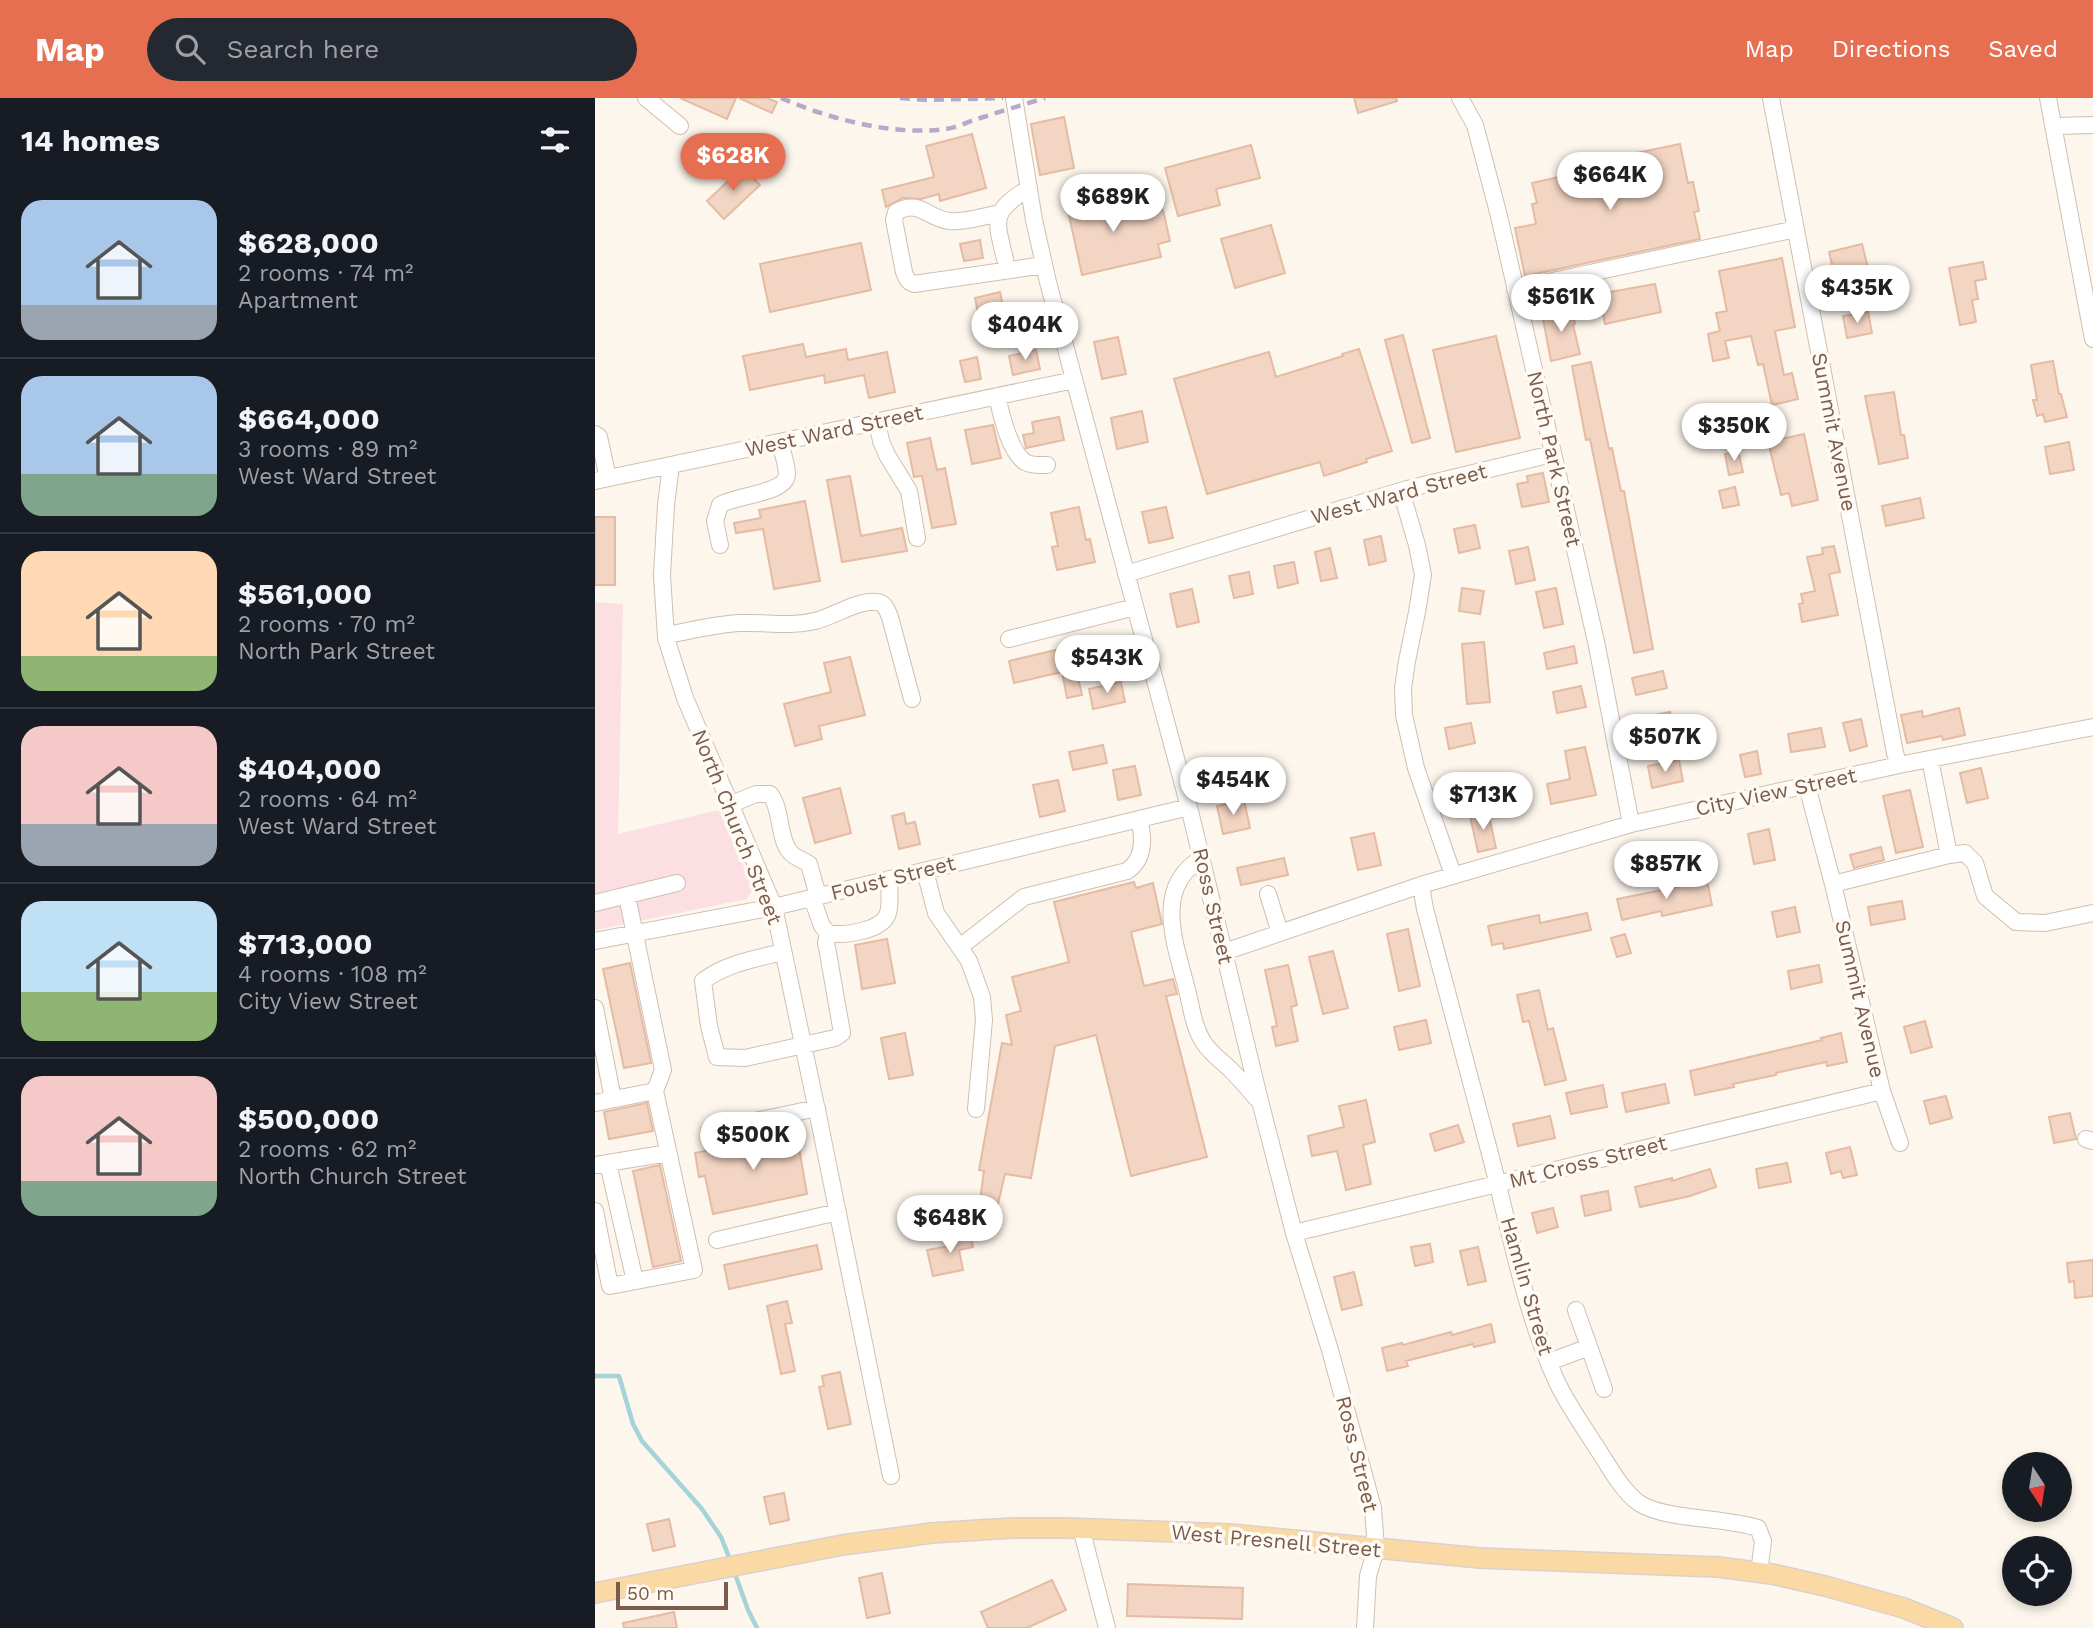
<!DOCTYPE html>
<html lang="en">
<head>
<meta charset="utf-8">
<style>
  :root { --surface:#171b24; --page:#242831; --text:#f1f3f6; --muted:#9ea1a6; --line:#363941; --accent:#e76f51 }
  body { margin:0; font-family:"Work Sans",sans-serif; background:var(--page); color:var(--text); height:100vh; display:flex; flex-direction:column; font-size:26px; white-space:nowrap }
  * { box-sizing:border-box; margin:0 }
  p { font-size:23px; color:var(--muted) }
  .icon { flex:none; width:38px; height:38px; fill:none; stroke:currentColor; stroke-width:2; stroke-linecap:round; stroke-linejoin:round }
  .map { position:relative; flex:1; overflow:hidden }
  .drawer { display:flex; flex-direction:column; background:var(--surface); width:595px }
  .drawer>* { flex:none }
  .needle { width:46px; rotate:168deg }
  .controls { position:absolute; left:1407px; top:1354px; display:grid; gap:14px }
  .controls a { display:grid; place-items:center; width:70px; height:70px; border-radius:50%; background:var(--surface); box-shadow:0 4px 10px #0003; font-size:35px }
  .scale { position:absolute; left:21px; bottom:18px; width:112px; box-sizing:border-box; padding-left:7px; border:4px solid #7a5c4d; border-top:0; font-size:19px; line-height:24px; white-space:nowrap; color:#7a5c4d; -webkit-text-stroke:5px #fffaf3; paint-order:stroke }
  .price { position:absolute; translate:-50% -60px; padding:0 16px; border-radius:24px; background:#fff; color:#222; font-size:23px; line-height:46px; filter:drop-shadow(0 2px 4px #0008) }
  .price::after { content:''; position:absolute; left:50%; top:42px; width:21px; height:16px; margin-left:-10px; background:inherit; clip-path:polygon(0 0,100% 0,50% 100%) }
  .price.selected { background:var(--accent); color:#fff }
  ul { padding:0; list-style:none }
  li { display:flex; align-items:center; gap:21px; height:175px; padding:0 21px }
  li+li { border-top:2px solid var(--line) }
  li span { display:grid; place-items:center; flex:none; width:196px; height:140px; border-radius:21px; color:#555 }
  li>.icon { margin-inline-start:auto }
  span .icon { width:84px; height:84px; fill:#fffc; stroke-width:1 }
  li b { font-size:30px }
  h2 { display:flex; justify-content:space-between; align-items:center; height:84px; padding:0 21px; font-size:30px }
  header { display:flex; align-items:center; gap:42px; box-sizing:border-box; height:98px; padding:0 35px; background:var(--accent); color:#fff }
  header strong { font-size:33px }
  nav { display:flex; gap:38px; margin-inline-start:auto; font-size:24px }
  .search { width:490px; height:63px; background:var(--page); display:flex; align-items:center; gap:18px; box-sizing:border-box; padding:0 24px; border-radius:38px; color:var(--muted); font-size:26px }
  main { display:flex; flex:1; min-height:0 }
  .map>svg:first-child { display:block }
  .medical { fill:#fbdfe3 }
  .lines { fill:none; stroke-linecap:round; stroke-linejoin:round }
  .stream { stroke:#a5d3da; stroke-width:4.5 }
  .building { fill:#f3d5c3; stroke:#e6bba3; stroke-width:2 }
  .minor-casing { stroke:#d1beb0; stroke-width:18 }
  .major-casing { stroke:#dad1cd; stroke-width:22 }
  .minor { stroke:#fff; stroke-width:16 }
  .major { stroke:#fbd9a5; stroke-width:19 }
  .rail { stroke:#b9a8c9; stroke-width:4.5; stroke-dasharray:10 7; stroke-linecap:butt }
  .labels { text-anchor:middle; stroke-width:7; stroke-linejoin:round; paint-order:stroke }
  .street-label { font-size:21px; fill:#7a5c4d; stroke:#fffaf3 }
</style>
</head>
<body>
<header>
<strong>Map</strong>
<div class="search"><svg class="icon" aria-label="search" viewBox="0 0 24 24"><circle cx="10" cy="10" r="6"/><path d="M15 15l6 6"/></svg>Search here</div>
<nav><a>Map</a><a>Directions</a><a>Saved</a></nav>
</header>
<main>
<section class="drawer">
<h2>14 homes<svg class="icon" aria-label="filters" viewBox="0 0 24 24"><path d="M4 7h16M4 17h16"/><circle cx="9" cy="7" r="2"/><circle cx="15" cy="17" r="2"/></svg></h2>
<ul>
<li><span style="background:linear-gradient(#a9c7e8 75%,#9aa5b1 0)"><svg class="icon" aria-label="home" viewBox="0 0 24 24"><path d="M3 11l9-7 9 7M6 9v11h12V9"/></svg></span><div><b>$628,000</b><p>2 rooms · 74 m²</p><p>Apartment</p></div></li>
<li><span style="background:linear-gradient(#a9c7e8 70%,#7fa58c 0)"><svg class="icon" aria-label="home" viewBox="0 0 24 24"><path d="M3 11l9-7 9 7M6 9v11h12V9"/></svg></span><div><b>$664,000</b><p>3 rooms · 89 m²</p><p>West Ward Street</p></div></li>
<li><span style="background:linear-gradient(#ffd9b3 75%,#8fb573 0)"><svg class="icon" aria-label="home" viewBox="0 0 24 24"><path d="M3 11l9-7 9 7M6 9v11h12V9"/></svg></span><div><b>$561,000</b><p>2 rooms · 70 m²</p><p>North Park Street</p></div></li>
<li><span style="background:linear-gradient(#f6c9c9 70%,#9aa5b1 0)"><svg class="icon" aria-label="home" viewBox="0 0 24 24"><path d="M3 11l9-7 9 7M6 9v11h12V9"/></svg></span><div><b>$404,000</b><p>2 rooms · 64 m²</p><p>West Ward Street</p></div></li>
<li><span style="background:linear-gradient(#bfe0f5 65%,#8fb573 0)"><svg class="icon" aria-label="home" viewBox="0 0 24 24"><path d="M3 11l9-7 9 7M6 9v11h12V9"/></svg></span><div><b>$713,000</b><p>4 rooms · 108 m²</p><p>City View Street</p></div></li>
<li><span style="background:linear-gradient(#f6c9c9 75%,#7fa58c 0)"><svg class="icon" aria-label="home" viewBox="0 0 24 24"><path d="M3 11l9-7 9 7M6 9v11h12V9"/></svg></span><div><b>$500,000</b><p>2 rooms · 62 m²</p><p>North Church Street</p></div></li>
</ul>
</section>
<div class="map">
<svg width="1498" height="1530" viewBox="0 0 1498 1530">
  <rect width="100%" height="100%" fill="#fdf6ec"/>
  <!-- medical -->
  <path class="medical" d="M0 504 28 506 23 736 124 712 155 783 157 793 152 801 0 832Z"/>
  <g class="lines">
    <!-- stream -->
    <path class="stream" d="M0 1278H24L38 1326 47 1343 107 1411 126 1439 136 1464
      M139 1473 153 1512 162 1530"/>
  </g>
  <!-- building -->
  <path class="building" d="M85 0H141L132 21Z
    M144 0H172L182 4 177 15Z
    M759 0H801L802 3 763 15Z
    M469 19 479 70 445 77 436 26Z
    M377 36 391 90 345 103 344 96 326 101 308 100 291 109 287 92 339 79 331 48Z
    M1085 46 1093 85 1098 84 1104 113 1099 114 1105 141 930 178 920 130 941 126 937 106 942 105 937 85 1004 70 1003 63Z
    M656 47 665 80 621 91 625 107 583 118 570 70Z
    M148 69 165 87 129 121 112 103Z
    M509 90 516 123 568 112 575 143 563 146 566 159 487 177 470 99Z
    M676 127 690 175 640 190 626 141Z
    M385 142 388 160 369 163 365 146Z
    M266 145 276 192 175 214 165 166Z
    M1267 146 1273 170 1240 179 1234 154Z
    M1187 160 1200 229 1180 233 1189 277 1197 275 1203 301 1177 307 1168 266 1163 267 1156 238 1130 243 1134 260 1118 263 1113 236 1125 233 1121 215 1132 213 1124 173Z
    M1388 164 1391 181 1380 183 1383 201 1377 202 1381 224 1365 227 1354 170Z
    M1060 186 1066 214 1010 226 1004 196Z
    M405 194 413 235 388 240 380 200Z
    M977 211 980 226 978 227 985 256 956 263 947 216Z
    M1273 214 1277 235 1252 240 1248 218Z
    M808 237 835 340 817 345 790 242Z
    M901 238 925 340 861 354 838 252Z
    M523 239 531 276 507 281 499 244Z
    M208 246 211 259 251 251 253 262 292 254 300 294 274 300 269 277 230 285 229 277 155 292 148 258Z
    M764 251 797 353 771 361 772 364 729 378 725 364 612 396 579 281 674 254 681 279 748 258 747 256Z
    M441 252 445 271 418 277 414 258Z
    M382 259 386 281 370 284 365 263Z
    M1458 263 1464 296H1466L1472 319 1450 324 1448 316 1442 318 1438 302H1442L1436 267Z
    M996 264 1014 351 1017 350 1026 393H1029L1058 551 1039 555 995 341 991 342 977 268Z
    M1299 294 1306 337H1309L1313 360 1284 366 1270 298Z
    M547 313 553 344 522 351 516 320Z
    M464 319 469 342 431 350 428 337 439 335 437 324Z
    M398 327 406 360 377 366 370 332Z
    M1209 336 1223 402 1197 408 1194 395 1186 397 1173 344Z
    M335 340 342 372 350 370 361 426 337 430 327 378 319 379 312 345Z
    M1474 344 1479 372 1455 376 1450 349Z
    M1143 353 1148 374 1134 377 1130 356Z
    M948 375 954 404 927 409 922 386 933 384 932 378Z
    M255 378 266 438 307 430 312 453 247 464 232 382Z
    M1140 389 1144 407 1128 410 1124 393Z
    M1325 400 1329 420 1291 428 1287 408Z
    M210 403 225 483 179 491 168 431 141 435 139 425 166 420 164 412Z
    M484 409 491 442 495 441 500 464 462 472 457 449 463 448 456 415Z
    M571 409 578 440 554 445 547 414Z
    M0 419H20V487H0Z
    M880 427 885 450 864 455 859 431Z
    M786 438 791 463 774 467 769 442Z
    M1239 448 1245 474 1234 476 1243 517 1207 524 1204 506 1208 505 1206 496 1220 493 1212 459 1228 456 1227 450Z
    M933 449 940 482 921 486 914 453Z
    M735 450 742 480 726 483 720 454Z
    M699 464 703 485 683 490 679 468Z
    M654 474 658 496 639 500 634 478Z
    M867 490 889 493 885 516 864 513Z
    M961 490 968 526 949 530 941 494Z
    M597 491 604 524 582 529 575 496Z
    M516 539 521 562 481 571 487 597 472 600 467 574 419 585 414 563Z
    M889 544 895 604 872 606 867 546Z
    M979 548 982 565 952 571 949 555Z
    M255 559 270 617 224 628 227 641 200 648 189 606 236 594 229 565Z
    M1068 573 1072 590 1041 597 1037 580Z
    M526 584 530 604 498 611 494 591Z
    M986 588 991 609 962 615 958 594Z
    M1364 610 1370 637 1348 642 1347 638 1312 645 1306 617 1327 613 1328 619Z
    M1075 614 1079 637 1050 643 1045 620Z
    M1266 621 1272 648 1255 653 1248 625Z
    M876 625 880 645 854 651 850 630Z
    M1226 630 1230 649 1196 654 1193 636Z
    M508 647 512 665 478 672 474 654Z
    M990 649 1001 697 956 706 952 686 975 681 970 653Z
    M1162 653 1166 676 1150 679 1145 657Z
    M1084 662 1088 683 1057 690 1053 668Z
    M540 668 546 697 523 702 518 672Z
    M1386 670 1393 700 1372 705 1365 675Z
    M463 682 470 713 445 719 438 687Z
    M245 690 256 735 220 745 208 700Z
    M1315 692 1328 749 1301 755 1288 698Z
    M649 702 655 730 628 736 622 708Z
    M893 714 901 750 883 754 875 718Z
    M309 715 311 726 320 724 325 746 304 751 297 718Z
    M1174 731 1180 762 1159 766 1153 736Z
    M779 735 786 767 763 772 756 740Z
    M1286 749 1289 762 1259 770 1255 757Z
    M689 760 693 777 646 787 642 770Z
    M1112 783 1117 807 1067 818 1066 813 1027 822 1022 801Z
    M539 784 541 790 558 785 567 826 536 834 549 888 578 881 582 896 571 898 612 1059 536 1078 501 937 460 948 436 1080 410 1076 403 1106 385 1103 389 1073 384 1072 407 945 417 947 411 917 426 913 417 879 474 864 459 804Z
    M1307 803 1310 821 1276 827 1273 809Z
    M1200 809 1205 834 1182 839 1177 814Z
    M992 815 996 832 909 851 908 845 897 847 893 828 944 817 945 825Z
    M813 831 825 888 804 893 792 836Z
    M1030 836 1036 855 1022 859 1016 840Z
    M292 841 300 885 267 891 260 847Z
    M738 853 753 910 728 916 714 859Z
    M35 865 56 965 29 970 8 871Z
    M693 867 702 907 696 909 703 943 681 948 677 929 682 928 670 872Z
    M1224 867 1227 884 1196 891 1193 873Z
    M944 892 953 932 958 930 971 982 950 987 934 923 928 924 922 897Z
    M831 922 836 945 804 952 799 929Z
    M1330 923 1337 949 1316 955 1309 929Z
    M310 935 318 977 294 981 286 940Z
    M1246 935 1252 964 1232 968 1231 964 1181 975V977L1138 986 1139 989 1100 997 1095 973 1227 942 1226 940Z
    M1070 986 1074 1005 1031 1014 1027 995Z
    M1008 987 1012 1009 976 1016 971 995Z
    M1351 998 1357 1020 1335 1026 1329 1003Z
    M771 1002 780 1044 768 1047 776 1086 751 1092 742 1053 717 1058 713 1038 749 1029 744 1008Z
    M52 1005 58 1033 14 1041 9 1014Z
    M1475 1015 1481 1041 1459 1045 1454 1019Z
    M955 1018 960 1040 923 1048 918 1026Z
    M863 1027 869 1044 840 1053 835 1036Z
    M201 1033 212 1096 118 1116 110 1078 104 1079 100 1055Z
    M1255 1049 1262 1077 1248 1080 1246 1073 1236 1076 1231 1055Z
    M1192 1065 1196 1084 1164 1090 1161 1071Z
    M65 1067 86 1163 58 1169 38 1073Z
    M1115 1071 1121 1089 1095 1098 1045 1109 1040 1089 1077 1080V1083Z
    M1013 1093 1016 1112 990 1118 986 1098Z
    M958 1110 963 1129 942 1135 937 1115Z
    M375 1133 378 1149 364 1152 368 1172 338 1178 332 1152 360 1147 358 1137Z
    M835 1146 838 1164 820 1168 816 1149Z
    M222 1147 227 1171 134 1191 129 1167Z
    M883 1149 891 1183 873 1187 865 1153Z
    M1498 1162V1198L1480 1200 1479 1183 1474 1184 1472 1165Z
    M759 1174 767 1207 747 1212 739 1179Z
    M192 1203 197 1225 190 1226 200 1273 186 1276 172 1208Z
    M896 1226 900 1244 879 1249 878 1246 811 1263 813 1268 792 1273 787 1250 807 1245 808 1247 856 1234 857 1237Z
    M245 1274 256 1326 233 1331 224 1289 229 1288 227 1278Z
    M189 1395 194 1422 175 1426 169 1399Z
    M74 1421 80 1448 58 1453 52 1426Z
    M287 1475 295 1515 272 1520 264 1480Z
    M457 1482 471 1512 432 1530H393L386 1514Z
    M533 1486 648 1490 647 1521 532 1518Z
    M79 1514 82 1530H29L28 1525Z"/>
  <g class="lines">
    <!-- minor casing -->
    <g class="minor-casing">
      <path id="minor" d="M51 0 85 28
        M419 0 439 122 453 184 594 709 664 999 699 1135 735 1252 778 1410 781 1451 773 1478 770 1530
        M865 0 880 27 904 118 1002 548 1036 726
        M1176 0 1300 655 1304 667
        M1453 0 1498 241
        M1459 28 1498 27
        M405 115C392 118 367 125 354 123 332 120 325 101 301 114L299 122 309 174C311 180 313 184 319 186L449 167
        M410 161C400 120 396 114 434 90
        M920 191 1201 131
        M402 298C406 316 414 353 430 364 437 368 445 367 452 367
        M282 324 286 343 292 357 314 393 322 440
        M0 336 4 339 13 380
        M76 367 71 407 67 477 71 540 90 600 179 809 224 1022 296 1378
        M0 383 479 282
        M806 393 822 447 828 477 822 514 812 563 808 590 809 617 821 670 858 777
        M125 447 120 423 125 407C140 397 190 396 192 377 192 366 187 354 185 344
        M531 476 812 391 957 356
        M71 537C95 533 121 526 145 525 171 524 195 529 220 523 237 519 265 501 282 504 290 505 292 512 295 519L317 601
        M414 541 540 509
        M1335 661 1354 757 1370 755 1380 765 1390 798 1421 824 1450 825 1498 815
        M1212 688 1238 786 1287 993 1305 1045
        M134 707 161 696H175C187 711 183 740 195 754 200 760 208 762 214 766L223 798
        M607 760C558 789 580 845 591 888 596 906 598 929 609 945 616 956 627 963 636 972 645 981 653 990 661 1000
        M330 773 341 815 374 863 387 899 389 922 381 1011
        M1238 786 1354 757
        M826 787 830 811C851 891 873 972 894 1052 914 1127 929 1212 961 1282 972 1306 988 1328 1002 1350 1014 1368 1026 1392 1044 1405 1069 1422 1130 1419 1163 1430L1168 1443 1164 1475
        M673 796 685 835
        M217 800 227 828 233 835C249 838 288 833 293 815 296 805 294 792 294 781
        M0 805 82 785
        M0 843 179 809 594 709
        M365 849 429 799 532 773C550 761 549 740 544 721
        M188 854C160 861 132 865 108 883L114 928 122 959 150 960 240 940 247 935 233 855 231 845 233 835
        M629 854 826 787 1036 726 1304 667 1498 629
        M0 910 18 1001
        M0 1005 60 993
        M114 1033 222 1010
        M1491 1041 1498 1043
        M13 1065 40 1183
        M0 1067 73 1055
        M0 1113 15 1188 99 1172 60 993 68 972 32 798
        M699 1135 1287 993
        M122 1142 243 1114
        M981 1212 1009 1291
        M954 1264 994 1249
        M486 1430 512 1530"/>
    </g>
    <!-- major casing -->
    <g class="major-casing">
      <path id="major" d="M0 1495 247 1447 308 1439 336 1435 417 1430H472L635 1436 885 1460 1123 1469 1177 1476 1230 1488 1309 1510 1358 1530"/>
    </g>
    <!-- minor -->
    <use href="#minor" class="minor"/>
    <!-- major -->
    <use href="#major" class="major"/>
    <!-- rail -->
    <path class="rail" d="M186 0C235 21 297 38 351 31 361 30 372 24 382 21 404 14 427 7 450 0
      M305 0 331 2 408 0"/>
  </g>
  <g class="labels">
    <!-- street labels -->
    <g class="street-label">
      <text transform="translate(239 333) rotate(-12)" y="7">West Ward Street</text>
      <text transform="translate(1239 334) rotate(79)" y="7">Summit Avenue</text>
      <text transform="translate(959 361) rotate(77)" y="7">North Park Street</text>
      <text transform="translate(804 396) rotate(-15)" y="7">West Ward Street</text>
      <text transform="translate(1181 694) rotate(-12)" y="7">City View Street</text>
      <text transform="translate(142 729) rotate(68)" y="7">North Church Street</text>
      <text transform="translate(298 780) rotate(-14)" y="7">Foust Street</text>
      <text transform="translate(618 808) rotate(77)" y="7">Ross Street</text>
      <text transform="translate(1265 901) rotate(77)" y="7">Summit Avenue</text>
      <text transform="translate(993 1064) rotate(-14)" y="7">Mt Cross Street</text>
      <text transform="translate(932 1188) rotate(74)" y="7">Hamlin Street</text>
      <text transform="translate(762 1356) rotate(76)" y="7">Ross Street</text>
      <text transform="translate(681 1443) rotate(5)" y="7">West Presnell Street</text>
    </g>
  </g>
</svg>
<div class="controls">
<a><svg class="needle" viewBox="-14 -14 28 28"><path d="M0-13l5 13h-10z" fill="#e53935"/><path d="M0 13l5-13h-10z" fill="#9ea1a6"/></svg></a>
<a><svg class="icon" aria-label="locate" viewBox="0 0 24 24"><circle cx="12" cy="12" r="6"/><path d="M12 2v4M12 18v4M2 12h4M18 12h4"/></svg></a>
</div>
<div class="scale">50 m</div>
<b class="price selected" style="left:138px;top:95px">$628K</b>
<b class="price" style="left:1015px;top:114px">$664K</b>
<b class="price" style="left:518px;top:136px">$689K</b>
<b class="price" style="left:1262px;top:227px">$435K</b>
<b class="price" style="left:966px;top:236px">$561K</b>
<b class="price" style="left:430px;top:264px">$404K</b>
<b class="price" style="left:1139px;top:365px">$350K</b>
<b class="price" style="left:512px;top:597px">$543K</b>
<b class="price" style="left:1070px;top:676px">$507K</b>
<b class="price" style="left:638px;top:719px">$454K</b>
<b class="price" style="left:888px;top:734px">$713K</b>
<b class="price" style="left:1071px;top:803px">$857K</b>
<b class="price" style="left:158px;top:1074px">$500K</b>
<b class="price" style="left:355px;top:1157px">$648K</b>
</div>
</main>
</body>
</html>
